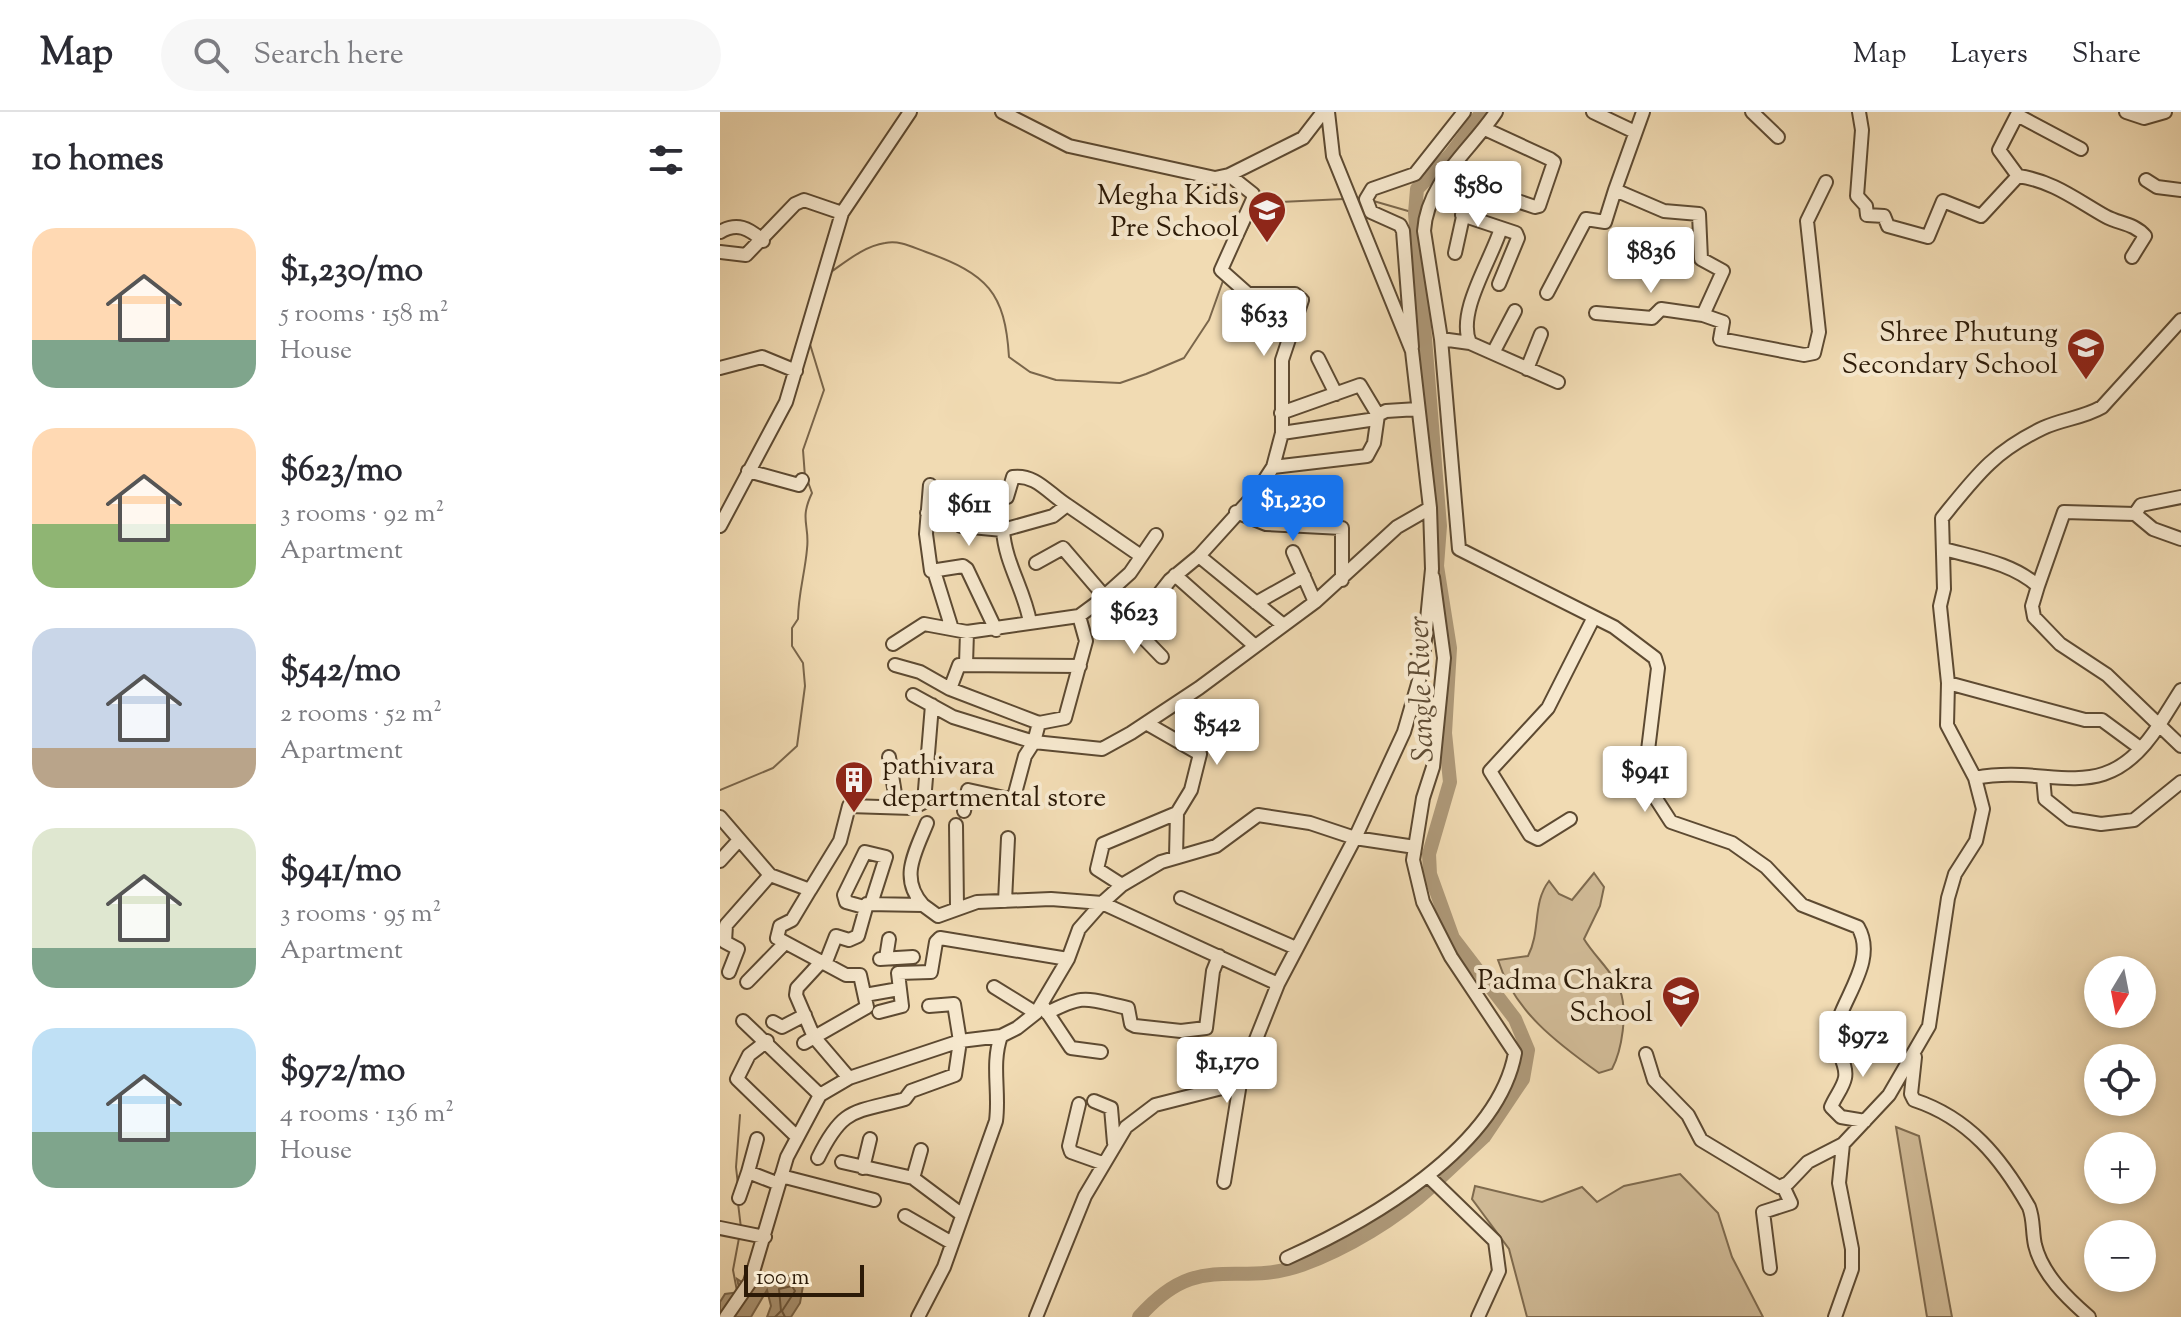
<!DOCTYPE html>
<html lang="en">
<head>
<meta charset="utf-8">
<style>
  :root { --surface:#fff; --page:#f7f7f7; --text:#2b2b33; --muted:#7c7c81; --line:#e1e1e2; --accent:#1a73e8 }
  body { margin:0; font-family:"Sorts Mill Goudy",serif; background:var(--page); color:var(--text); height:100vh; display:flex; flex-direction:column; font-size:30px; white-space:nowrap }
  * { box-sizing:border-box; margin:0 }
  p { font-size:26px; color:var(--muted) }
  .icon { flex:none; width:44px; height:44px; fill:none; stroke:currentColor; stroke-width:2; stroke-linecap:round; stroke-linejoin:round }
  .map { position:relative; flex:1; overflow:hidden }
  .side { display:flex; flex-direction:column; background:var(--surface); width:720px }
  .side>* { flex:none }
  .needle { width:52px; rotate:190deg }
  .fabs { position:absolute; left:1364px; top:844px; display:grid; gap:16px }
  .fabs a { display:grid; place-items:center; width:72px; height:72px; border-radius:50%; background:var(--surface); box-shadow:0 4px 12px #0003; font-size:40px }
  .scale { position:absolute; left:24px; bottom:20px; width:120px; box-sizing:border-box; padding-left:8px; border:4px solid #2c1a07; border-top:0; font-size:22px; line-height:28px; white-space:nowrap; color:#2c1a07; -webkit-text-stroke:6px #f6e8ce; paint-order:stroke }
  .price { position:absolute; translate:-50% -68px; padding:0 18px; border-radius:8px; background:#fff; color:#222; font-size:26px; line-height:52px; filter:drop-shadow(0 2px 4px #0008) }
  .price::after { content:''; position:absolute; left:50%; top:48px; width:24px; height:18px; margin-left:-12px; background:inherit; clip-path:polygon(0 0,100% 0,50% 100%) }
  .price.active { background:var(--accent); color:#fff }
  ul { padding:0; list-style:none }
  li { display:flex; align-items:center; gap:24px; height:200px; padding:0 32px }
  li span { display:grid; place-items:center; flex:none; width:224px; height:160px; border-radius:24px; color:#555 }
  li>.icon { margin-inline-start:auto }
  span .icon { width:96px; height:96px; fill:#fffc; stroke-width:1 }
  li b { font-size:34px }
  h2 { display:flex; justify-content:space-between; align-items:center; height:96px; padding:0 32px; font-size:34px }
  header { display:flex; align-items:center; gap:48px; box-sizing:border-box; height:112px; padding:0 40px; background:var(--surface); border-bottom:2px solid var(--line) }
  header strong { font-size:38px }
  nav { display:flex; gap:44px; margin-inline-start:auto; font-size:28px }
  .search { width:560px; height:72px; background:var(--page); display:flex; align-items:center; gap:20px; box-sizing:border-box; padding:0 28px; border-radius:44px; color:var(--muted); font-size:30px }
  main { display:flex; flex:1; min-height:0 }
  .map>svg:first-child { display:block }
  .green { fill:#d0ba96; stroke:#7e6a4e; stroke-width:2 }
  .water { fill:#ae9979; stroke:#7a664b; stroke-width:2 }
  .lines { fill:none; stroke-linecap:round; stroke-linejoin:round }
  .shore { stroke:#6d5a40; stroke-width:2 }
  .stream { stroke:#7a664b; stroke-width:2 }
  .river { stroke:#ae9979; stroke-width:14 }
  .minor-casing { stroke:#5d4a32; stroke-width:16 }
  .minor { stroke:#f6e8ce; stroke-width:12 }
  .labels { text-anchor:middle; stroke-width:8; stroke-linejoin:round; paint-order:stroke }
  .poi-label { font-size:28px; fill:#2c1a07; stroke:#f6e8ce; text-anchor:end }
  .water-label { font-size:30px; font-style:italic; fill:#604d35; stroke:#f6e8ce }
</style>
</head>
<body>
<header>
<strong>Map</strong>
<div class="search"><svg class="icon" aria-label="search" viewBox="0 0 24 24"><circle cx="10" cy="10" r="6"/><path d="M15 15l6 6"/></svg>Search here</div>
<nav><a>Map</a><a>Layers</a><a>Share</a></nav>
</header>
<main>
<section class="side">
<h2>10 homes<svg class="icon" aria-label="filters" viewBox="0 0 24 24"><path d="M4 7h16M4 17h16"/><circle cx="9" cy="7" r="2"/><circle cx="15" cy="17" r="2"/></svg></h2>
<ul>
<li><span style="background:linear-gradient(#ffd9b3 70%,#7fa58c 0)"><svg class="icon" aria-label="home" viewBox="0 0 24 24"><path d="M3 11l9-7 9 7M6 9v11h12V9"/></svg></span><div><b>$1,230/mo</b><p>5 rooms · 158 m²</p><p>House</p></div></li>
<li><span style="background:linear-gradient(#ffd9b3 60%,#8fb573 0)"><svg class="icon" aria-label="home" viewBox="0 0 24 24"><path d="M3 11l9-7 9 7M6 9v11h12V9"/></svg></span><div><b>$623/mo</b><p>3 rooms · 92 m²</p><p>Apartment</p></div></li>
<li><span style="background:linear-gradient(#c9d6e8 75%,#b9a48a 0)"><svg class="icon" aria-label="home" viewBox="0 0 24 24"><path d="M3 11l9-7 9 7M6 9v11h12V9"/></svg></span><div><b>$542/mo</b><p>2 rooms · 52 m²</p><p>Apartment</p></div></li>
<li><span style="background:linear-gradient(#dfe7d0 75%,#7fa58c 0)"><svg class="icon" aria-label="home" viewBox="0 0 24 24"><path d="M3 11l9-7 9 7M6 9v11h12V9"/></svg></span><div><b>$941/mo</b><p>3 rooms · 95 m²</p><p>Apartment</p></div></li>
<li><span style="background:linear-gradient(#bfe0f5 65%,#7fa58c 0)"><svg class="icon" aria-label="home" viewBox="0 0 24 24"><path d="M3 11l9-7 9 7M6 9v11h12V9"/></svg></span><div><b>$972/mo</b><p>4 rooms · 136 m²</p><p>House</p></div></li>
</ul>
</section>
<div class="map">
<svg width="1461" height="1205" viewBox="0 0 1461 1205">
  <rect width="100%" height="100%" fill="#f1dbb3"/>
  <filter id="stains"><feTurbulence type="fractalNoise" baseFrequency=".0025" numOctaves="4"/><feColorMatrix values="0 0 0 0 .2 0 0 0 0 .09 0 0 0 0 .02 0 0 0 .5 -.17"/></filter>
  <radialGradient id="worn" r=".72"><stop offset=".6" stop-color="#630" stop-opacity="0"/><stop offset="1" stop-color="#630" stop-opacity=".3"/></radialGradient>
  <!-- green -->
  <path class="green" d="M874 761 884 775 880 794 864 827C874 844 894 861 900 878 908 900 902 938 892 957L879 961C837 931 794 899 778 848L808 844C821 819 812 791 829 769L839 782 852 788Z
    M1176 1015 1199 1024 1232 1205H1207Z
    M960 1062 998 1101 1012 1145 1043 1205H807L789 1137 752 1087 755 1074 822 1090 862 1075 877 1090 904 1074Z"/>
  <!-- water -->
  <path class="water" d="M76 1162 84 1168 80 1191 71 1205H47L51 1194 47 1178 31 1205H0V1190L5 1182 20 1180 17 1167 28 1174Z"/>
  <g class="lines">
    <!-- shore -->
    <path class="shore" d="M55 1205 61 1199 59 1177 72 1174 75 1179 62 1199 65 1205"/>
    <!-- stream -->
    <path class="stream" d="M650 88 695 101
      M518 135 535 101 560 90 624 87
      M111 160C128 148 145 134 165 131 180 128 192 135 206 140 267 162 285 180 289 245L310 260 336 268 400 271 426 262 464 246 489 208 504 166
      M85 365 83 338 104 278 89 229
      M0 678 53 656 77 634 85 574 83 551 72 534V516L78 507C78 483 85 461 87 437 90 413 79 408 92 381L88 370
      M18 1073 16 1055 20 1003
      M18 1091 21 1116
      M17 1179 13 1158 19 1126"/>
    <!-- river -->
    <path class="river" d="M719 1067 764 1025 803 967 808 938 795 907 733 826 710 762 709 742 730 670 725 621 730 536 717 454 720 414 695 101 697 77 731 42 762 0
      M419 1205C480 1136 514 1177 582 1153 628 1136 676 1107 712 1074"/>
    <!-- minor casing -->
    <g class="minor-casing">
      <path id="minor" d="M282 0 349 34 495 66 509 63 583 26 603 0
        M776 0C750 39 707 70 704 119L721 227 739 437 894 515 935 546 938 556 925 663 931 679 951 710 1012 731 1046 755 1082 793 1138 815C1159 851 1117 891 1115 924 1114 938 1128 951 1125 966 1123 976 1115 985 1111 995L1121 1005 1145 1009
        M873 0 915 20
        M923 0 895 78 944 99 979 102 981 147 1003 159 983 203 1003 210 1000 227 1084 243 1094 241 1099 220 1087 109 1106 70
        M1032 0 1058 25
        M1139 0 1142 18 1137 84 1146 94 1147 103 1164 104 1168 114 1208 125 1223 89 1261 104 1298 64 1279 38 1297 3 1361 37
        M1406 0 1424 6 1445 0
        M1298 64C1333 69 1355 87 1385 104 1399 112 1414 111 1425 124L1412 145
        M1426 68 1437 75 1461 78
        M742 103 781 116C772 147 736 200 750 231
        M0 120C17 110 29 116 43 129
        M0 140 26 143 75 92 84 88 122 101
        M735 141 750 73 815 95 819 94 834 50 830 47 765 17
        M779 172 798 126 796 121 781 116
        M827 181 866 107 885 110 895 78
        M876 201 932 206 941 197 983 203
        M721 227 750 231 838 270
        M692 235 683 119 680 113 651 100 646 87 652 77 695 62 744 0
        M773 241 795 199
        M598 246 616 282
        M0 256 42 245 76 259
        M807 257 821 222
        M561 301 640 273 658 303
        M562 321 656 307
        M553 355 647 344 654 331 658 303 666 299 698 297
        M28 359 79 373 82 368
        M210 373 206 422 211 459 243 454 247 457 276 518
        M536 381 588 385
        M262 386 287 385 293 365C316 362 329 382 347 393
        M516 400 546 412 622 416V468
        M207 401 233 403 241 414 283 418
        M1415 402 1433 417 1461 427
        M0 414 66 290 122 101 190 0
        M1224 437C1257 446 1292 451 1318 474L1312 494 1314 505 1340 532 1387 563 1439 613 1461 578
        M573 440 595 490
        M479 444 562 512
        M316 451 343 436 385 485
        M214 459 232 517
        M455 463 535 534
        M1318 474 1344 400 1415 402 1421 393 1461 385
        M380 488 410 461 436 423
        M536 491 584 464
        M310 510C304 477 285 451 283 418L333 404 347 393 421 444
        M413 515 442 545
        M173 532 204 512 247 520 359 504
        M246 552 247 520
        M175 553 200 560 230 577 239 553 360 554
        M1228 571 1365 608H1382L1420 636
        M230 577 319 611
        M193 583 233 605 314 630 319 611 345 606 366 529 359 504 378 490 413 515 450 468 479 444 536 381 553 355 562 321V248L582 188 575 182H528L501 158 533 87V82L509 63
        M426 611 480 642 471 678 457 701 456 745
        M169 645 177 694
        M1323 665 1325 687 1350 707 1381 712 1414 708 1461 670
        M1255 666C1334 651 1384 699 1439 613L1461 634
        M244 699 248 678 289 687 294 685 305 644 314 630 382 637 411 621 479 576 595 490 677 415 710 396
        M0 705 50 763 90 778 120 729 129 694 192 696 204 690 212 593
        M850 707 818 727 810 723 770 659 828 596 874 505
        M236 713 237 795
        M0 749 19 728
        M402 773 377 757 383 732 457 701
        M461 786 576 836
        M285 789 288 726
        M203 793C179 766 195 741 207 711
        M144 795 126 790 124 783 145 740 166 745 151 792
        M166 846 169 827
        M160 847 193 845
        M101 850 77 876 76 883 94 925 129 966
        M105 852 116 824 129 828 138 824 147 792 203 793 218 804 257 790 331 787 382 791 558 872
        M9 860 18 837 5 830 6 813 50 763
        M27 870 65 831
        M274 875 316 901
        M145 883 179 877
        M323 894 351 936 381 940
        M159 900 182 894 178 861 211 860 216 830 220 826 348 847
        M327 901C366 881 366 887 408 896L411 912 415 914 461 919 486 916 493 859 499 844
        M23 909 100 983
        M53 910 62 915 85 903
        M47 929 29 943 17 967 77 1025
        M84 931 147 895 140 863H126L57 826 60 814 72 808 90 778
        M926 942 934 968 968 1003 981 1028 1059 1075 1068 1071 1088 1050 1123 1032
        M1195 945 1191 982 1194 988C1249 1006 1281 1046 1309 1095 1314 1108 1312 1119 1315 1133 1322 1162 1347 1186 1369 1205
        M374 989 391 996 394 1031
        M359 992 349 1034 351 1040 382 1051
        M37 1027 28 1060 59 1072
        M98 1046C123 995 133 1001 185 987L191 979 235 963 240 929 234 892 209 894
        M122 1050 193 1066 241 1102
        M143 1056 150 1027
        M61 1064 154 1088
        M708 1064 775 1129 779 1159 758 1205
        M193 1066 201 1038
        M504 1070 521 965
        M19 1086 28 1060
        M185 1104 232 1131
        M0 1116 45 1125
        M567 1146C647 1110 778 1036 795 941L731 845 703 790 693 748 703 686 713 655 724 546 713 465
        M1050 1156 1043 1100 1071 1091 1063 1074
        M6 1205 30 1170 67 1045 100 983 129 966 240 929 281 924 297 916 316 901 348 847 359 817 382 791 402 773 441 750 496 734 538 703 590 711 635 726 695 735
        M198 1205 224 1155 276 1009C280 980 271 952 281 924
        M316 1205 365 1084 406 1015 435 993 502 976 521 965 558 872 635 726 684 620 702 558 712 457 710 396 692 239 613 44 608 0
        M1115 1205 1132 1157V1137L1119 1071 1123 1032 1169 983 1209 914 1228 786 1235 762 1256 729 1263 697 1255 666 1227 613 1228 571 1220 494 1224 477 1222 406C1256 364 1273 340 1323 316 1342 307 1363 306 1382 295L1461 208"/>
    </g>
    <!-- minor -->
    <use href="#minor" class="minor"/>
  </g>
  <!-- icons -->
  <defs>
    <g id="school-pin" transform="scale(2)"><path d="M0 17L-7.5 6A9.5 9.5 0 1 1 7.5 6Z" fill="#8f2418" stroke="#f6e8ce"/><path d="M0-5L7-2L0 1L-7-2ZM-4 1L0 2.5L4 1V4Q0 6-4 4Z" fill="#fff"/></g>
    <g id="building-pin" transform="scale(2)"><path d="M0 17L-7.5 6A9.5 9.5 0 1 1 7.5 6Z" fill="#8f2418" stroke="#f6e8ce"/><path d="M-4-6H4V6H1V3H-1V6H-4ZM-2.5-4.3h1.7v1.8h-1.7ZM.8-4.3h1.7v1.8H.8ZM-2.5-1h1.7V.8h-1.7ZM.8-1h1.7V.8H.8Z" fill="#fff"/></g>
  </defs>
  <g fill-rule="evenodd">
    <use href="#school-pin" x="547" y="98"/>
    <use href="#school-pin" x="1366" y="235"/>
    <use href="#building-pin" x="134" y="668"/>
    <use href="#school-pin" x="961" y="883"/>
  </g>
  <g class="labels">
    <!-- poi labels -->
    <g class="poi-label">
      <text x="519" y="92">Megha Kids<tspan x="519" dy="32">Pre School</tspan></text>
      <text x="1338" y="229">Shree Phutung<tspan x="1338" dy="32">Secondary School</tspan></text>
      <text x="162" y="662" text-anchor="start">pathivara<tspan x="162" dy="32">departmental store</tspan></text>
      <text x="933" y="877">Padma Chakra<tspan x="933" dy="32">School</tspan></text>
    </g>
    <!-- water labels -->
    <g class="water-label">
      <text transform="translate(700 577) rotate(-92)" y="10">Sangle River</text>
    </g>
  </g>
  <rect width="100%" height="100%" filter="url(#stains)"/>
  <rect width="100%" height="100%" fill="url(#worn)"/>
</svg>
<div class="fabs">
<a><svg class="needle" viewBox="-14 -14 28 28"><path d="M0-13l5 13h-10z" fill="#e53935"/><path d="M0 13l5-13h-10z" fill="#7c7c81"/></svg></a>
<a><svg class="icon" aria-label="locate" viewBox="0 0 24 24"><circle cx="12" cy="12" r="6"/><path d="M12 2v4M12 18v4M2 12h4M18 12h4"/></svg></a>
<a>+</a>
<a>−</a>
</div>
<div class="scale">100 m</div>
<b class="price" style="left:758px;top:117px">$580</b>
<b class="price" style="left:931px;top:183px">$836</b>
<b class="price" style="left:544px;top:246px">$633</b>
<b class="price active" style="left:573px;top:431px">$1,230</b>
<b class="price" style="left:249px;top:436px">$611</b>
<b class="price" style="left:414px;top:544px">$623</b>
<b class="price" style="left:497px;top:655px">$542</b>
<b class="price" style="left:925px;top:702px">$941</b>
<b class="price" style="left:1143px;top:967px">$972</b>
<b class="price" style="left:507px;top:993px">$1,170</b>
</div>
</main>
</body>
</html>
